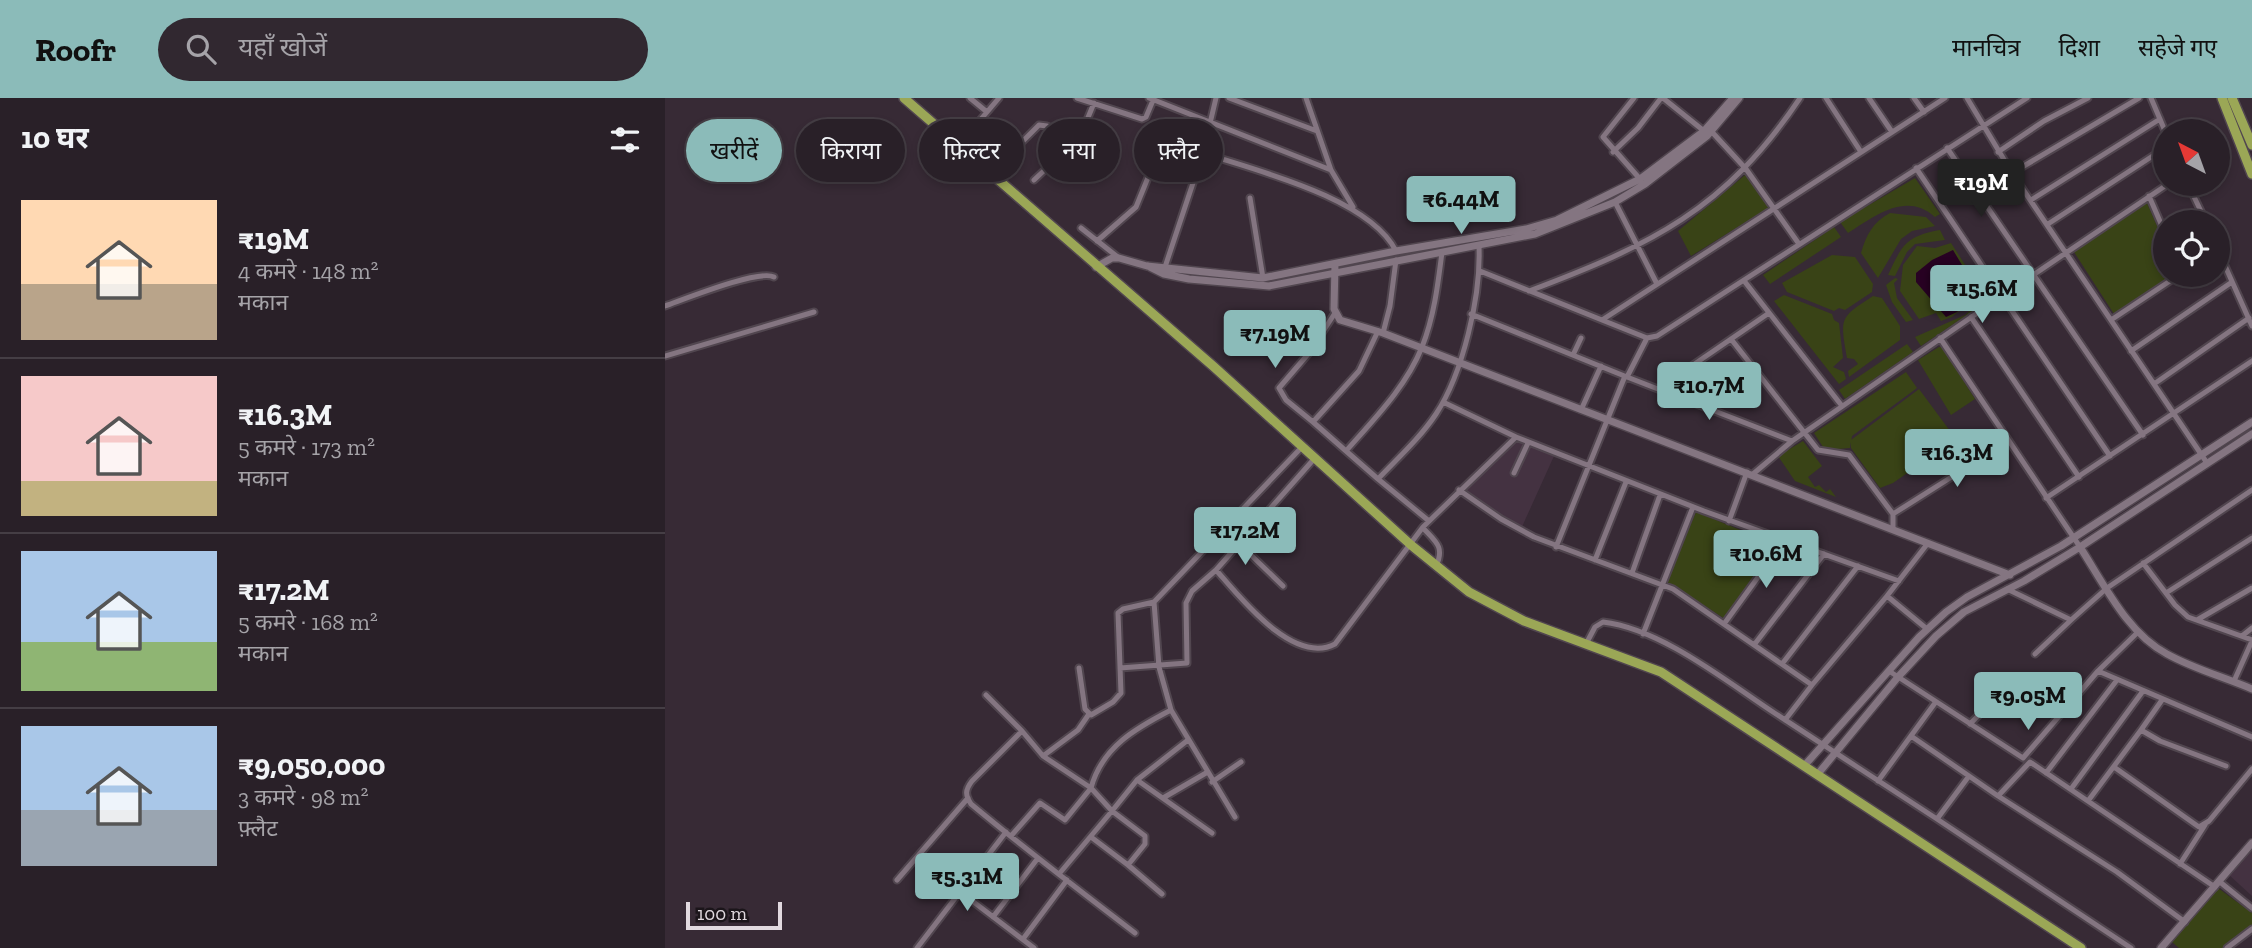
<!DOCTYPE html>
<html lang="hi">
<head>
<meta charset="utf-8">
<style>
  :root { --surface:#292028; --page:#312830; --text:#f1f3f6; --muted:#a5a3a8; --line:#453e45; --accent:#8bbbb9 }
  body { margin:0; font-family:"Zilla Slab","Noto Sans Devanagari",serif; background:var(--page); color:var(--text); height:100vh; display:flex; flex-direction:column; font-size:26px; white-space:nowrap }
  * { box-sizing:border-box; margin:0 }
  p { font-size:23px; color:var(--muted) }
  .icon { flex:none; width:38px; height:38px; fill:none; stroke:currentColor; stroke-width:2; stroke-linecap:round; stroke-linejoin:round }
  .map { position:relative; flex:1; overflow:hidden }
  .details { display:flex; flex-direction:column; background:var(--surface); width:665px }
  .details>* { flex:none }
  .guide { position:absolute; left:21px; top:21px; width:665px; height:63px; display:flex; gap:14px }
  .needle { width:46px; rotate:319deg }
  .fabs { position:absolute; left:1488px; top:21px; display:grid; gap:14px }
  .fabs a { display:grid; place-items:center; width:77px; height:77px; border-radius:50%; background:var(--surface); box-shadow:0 4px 10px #0003,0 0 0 2px var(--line); font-size:35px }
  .scale { position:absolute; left:21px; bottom:18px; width:96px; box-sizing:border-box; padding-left:7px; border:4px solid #e1d9df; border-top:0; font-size:19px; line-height:24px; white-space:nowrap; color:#e1d9df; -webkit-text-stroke:5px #1b151a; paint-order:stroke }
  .price { position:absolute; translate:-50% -60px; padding:0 16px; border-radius:7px; background:var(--accent); color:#111; font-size:23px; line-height:46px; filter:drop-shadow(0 2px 4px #0008) }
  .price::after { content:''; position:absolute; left:50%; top:42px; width:21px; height:16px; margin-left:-10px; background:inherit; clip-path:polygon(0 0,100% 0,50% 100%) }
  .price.selected { background:#222; color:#fff }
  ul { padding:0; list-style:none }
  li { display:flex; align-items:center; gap:21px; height:175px; padding:0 21px }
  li+li { border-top:2px solid var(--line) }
  li span { display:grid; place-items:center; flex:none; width:196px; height:140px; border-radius:0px; color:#555 }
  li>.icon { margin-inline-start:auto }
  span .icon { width:84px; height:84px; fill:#fffc; stroke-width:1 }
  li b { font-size:30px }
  h2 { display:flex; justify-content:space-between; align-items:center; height:84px; padding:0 21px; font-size:30px }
  .tag { padding:0 24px; border-radius:32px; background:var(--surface); box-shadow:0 4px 10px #0003,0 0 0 2px var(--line); font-size:24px; line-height:63px }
  .tag.selected { background:var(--accent); color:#111 }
  header { display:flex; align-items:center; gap:42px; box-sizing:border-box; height:98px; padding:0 35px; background:var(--accent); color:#111 }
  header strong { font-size:33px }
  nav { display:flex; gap:38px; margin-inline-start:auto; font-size:24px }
  .search { width:490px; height:63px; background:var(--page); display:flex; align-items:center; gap:18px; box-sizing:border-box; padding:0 24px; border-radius:38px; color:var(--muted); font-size:26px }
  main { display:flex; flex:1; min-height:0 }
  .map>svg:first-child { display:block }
  .built { fill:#443241 }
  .green { fill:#394316 }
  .water { fill:#280223 }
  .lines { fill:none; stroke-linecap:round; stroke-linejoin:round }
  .minor-casing { stroke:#51464f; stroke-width:9 }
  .tertiary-casing { stroke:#51464f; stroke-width:10 }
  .primary-casing { stroke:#51464f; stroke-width:12 }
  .minor { stroke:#847581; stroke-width:5 }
  .tertiary { stroke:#847581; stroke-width:7 }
  .primary { stroke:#9ba756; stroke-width:9 }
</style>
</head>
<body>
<header>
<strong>Roofr</strong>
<div class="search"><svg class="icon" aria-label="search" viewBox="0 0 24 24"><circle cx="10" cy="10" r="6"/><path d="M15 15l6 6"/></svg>यहाँ खोजें</div>
<nav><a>मानचित्र</a><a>दिशा</a><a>सहेजे गए</a></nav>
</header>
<main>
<section class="details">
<h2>10 घर<svg class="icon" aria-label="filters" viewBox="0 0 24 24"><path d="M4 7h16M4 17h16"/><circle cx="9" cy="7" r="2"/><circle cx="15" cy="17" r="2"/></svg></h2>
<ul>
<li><span style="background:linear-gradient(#ffd9b3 60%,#b9a48a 0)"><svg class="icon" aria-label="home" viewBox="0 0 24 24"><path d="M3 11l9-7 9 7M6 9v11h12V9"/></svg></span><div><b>₹19M</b><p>4 कमरे · 148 m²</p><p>मकान</p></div></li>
<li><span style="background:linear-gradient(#f6c9c9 75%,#c2b280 0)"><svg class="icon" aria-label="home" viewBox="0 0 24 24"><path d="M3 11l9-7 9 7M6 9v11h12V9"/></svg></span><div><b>₹16.3M</b><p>5 कमरे · 173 m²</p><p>मकान</p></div></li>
<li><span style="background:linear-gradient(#a9c7e8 65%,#8fb573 0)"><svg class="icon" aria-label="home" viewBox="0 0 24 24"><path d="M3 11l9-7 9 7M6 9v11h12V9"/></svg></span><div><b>₹17.2M</b><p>5 कमरे · 168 m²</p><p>मकान</p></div></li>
<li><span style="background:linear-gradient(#a9c7e8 60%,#9aa5b1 0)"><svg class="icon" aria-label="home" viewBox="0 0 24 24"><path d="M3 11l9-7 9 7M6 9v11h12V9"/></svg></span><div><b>₹9,050,000</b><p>3 कमरे · 98 m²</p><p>फ़्लैट</p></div></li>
</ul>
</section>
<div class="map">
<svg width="1587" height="850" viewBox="0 0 1587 850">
  <rect width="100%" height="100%" fill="#372a35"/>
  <!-- built -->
  <path class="built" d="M852 342 889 358 856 431 799 391Z
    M1587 748V798L1563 776Z"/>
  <!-- green -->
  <path class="green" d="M1080 77 1105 109 1026 158 1013 133Z
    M1250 80 1275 116 1270 119C1241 93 1210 118 1183 135L1175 124Z
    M1482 105 1500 146V177H1508L1449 216 1409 154Z
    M1225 115 1261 119 1270 128 1247 133 1236 141 1213 180 1196 155C1201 137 1208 124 1225 115Z
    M1169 129 1176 139 1105 186 1098 177Z
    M1275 132 1280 142 1250 146 1242 154 1230 178 1223 177C1237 147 1241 138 1275 132Z
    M1286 145 1317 193 1287 219 1276 223 1271 215 1254 221 1235 193 1238 167 1252 148 1270 150Z
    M1167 157 1190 159 1208 186 1207 194 1180 212 1174 210 1169 213 1122 194 1117 185Z
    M1230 180 1233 181 1229 185 1232 200 1248 222 1241 224 1227 204 1221 187Z
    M1326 194 1329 199 1256 248 1250 239 1300 217Z
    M1119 197 1167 216 1169 222 1174 225 1178 260 1168 269 1179 274 1181 281 1174 286 1109 203Z
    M1208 198 1217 200 1235 228V242L1184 279 1183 273 1193 266 1189 261 1182 260C1175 220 1174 220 1208 198Z
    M1242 246 1248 254 1180 301 1174 292Z
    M1274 249H1277L1310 301 1286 317 1253 262Z
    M1241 274 1252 290 1187 338 1185 350 1160 352 1149 335Z
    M1254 291 1291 341 1228 385 1215 390 1186 350V342Z
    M1138 343 1157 368 1143 379 1150 389 1154 387 1161 394 1165 391 1171 399 1130 383 1113 358Z
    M1031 414 1115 448 1060 521 1002 484Z
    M1553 790 1587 815V829L1558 850H1514L1507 844Z"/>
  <!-- water -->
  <path class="water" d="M1288 152 1312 192 1292 214 1281 219 1251 184V175L1267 162Z"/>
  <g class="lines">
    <!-- minor casing -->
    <g class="minor-casing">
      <path id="minor" d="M305 0 322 14
        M412 0 477 21 481 19 489 0
        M484 0 666 72
        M564 0 652 33
        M641 0 666 72 688 109
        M969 0 938 39 975 81
        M998 0 1039 33
        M1161 0 1196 54
        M1204 0 1227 34
        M1249 0 1259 14
        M1302 0 1347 75 1542 365
        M1486 0 1500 33
        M1047 34 1081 71 1134 146
        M293 48 334 0
        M1282 50 1478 337
        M948 54 973 30 996 0
        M1333 54 1379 23 1423 0
        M538 55C593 73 704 100 731 153
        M1347 75 1474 0
        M325 76 374 27 382 28 413 42
        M369 82 415 39 429 5
        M1523 86 1541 124
        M1484 98 1500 135
        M585 100 598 180
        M1366 102 1495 21
        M950 104 992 186
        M1383 126 1500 50
        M416 130 454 160
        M432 143 471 109 493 55 535 66
        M1552 150 1587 228
        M500 169 538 55 551 0
        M815 173 937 222 1280 0
        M1080 184 1177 308
        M864 193C986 147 1060 112 1135 0
        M0 208C20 201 94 171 109 179
        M806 216 962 279 982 240
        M1306 219 1414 379
        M937 222 982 240 992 238 1362 0
        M1446 222 1514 177
        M718 235 725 208 731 162
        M1275 240 1415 449
        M1066 241 1153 352 1184 357 1228 416V430
        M1466 253 1567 184
        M908 257 916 240
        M0 258 149 214
        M962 279 1127 343 1088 376
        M1489 286 1584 220
        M993 291 1104 215
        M778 304 851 339
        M916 312 936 268
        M648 324 621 302 614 290 644 255 670 215
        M1127 343 1337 198 1251 70
        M681 353 648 324 694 273 713 233
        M1445 358 1337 198 1503 86
        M849 375 863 345
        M713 381 681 353C709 321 741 289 757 249 769 219 773 186 777 154
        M794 392 836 421 869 439 1008 491 1147 587 1222 498
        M1381 400 1587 263
        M1228 416 1342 344
        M764 423 713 381C733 360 755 340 771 316 798 275 816 198 814 149
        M1064 423 1082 374
        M758 430C771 444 780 449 771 468
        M559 431 618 488
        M891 449 960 278
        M930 462 961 384
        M1478 465 1510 507 1523 519 1587 542
        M551 472 649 361
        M967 475 995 397
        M1342 491 1406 522 1442 490 1587 392
        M1501 495 1587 440
        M489 504 636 350
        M1532 522 1587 490
        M1059 526 1120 442
        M1262 531 1222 498 1263 445
        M978 536 1028 409
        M1577 538 1587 530
        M921 546 930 529 938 524C997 531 1062 584 1111 616 1165 651 1218 686 1272 721L1304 678
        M1089 547 1159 456
        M1370 556 1406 522
        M1117 566 1193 468
        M414 570 420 611 426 617 448 604 456 595 453 515 458 511 489 504 494 569 506 612
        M455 570 522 565 521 505 527 493 551 472C574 498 628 568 670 546L758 429 851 339 1039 413 1234 483
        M1224 573 1358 660 1433 573 1473 534
        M1433 573 1587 639
        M1569 583 1587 543
        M321 597 357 633
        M1497 602 1476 632 1495 643 1561 668
        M1120 622 1147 587
        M1305 626 1345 585
        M1246 638 1333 698
        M523 642 472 682 447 713 426 690C437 649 471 630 506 612L570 719
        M378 658 413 632 424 616
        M1449 669 1534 729 1544 723 1587 671
        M1381 675 1452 582
        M472 682 547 735
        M1213 683 1270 605
        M547 684 576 664
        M1406 691 1478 593
        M498 700 541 675
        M1423 703 1476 632
        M1272 721 1466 850
        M346 738 375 705 400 722 426 690 378 658 357 633 307 683C300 692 300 697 306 706 360 751 415 793 470 835
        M426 739 463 767
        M251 760 369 850
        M1515 766 1540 727
        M394 776 447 713 480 738V746L463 767 497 796
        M232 782 303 700
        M1555 784 1587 810
        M328 819 373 760
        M1520 824 1452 774 1333 698 1365 664 1550 789
        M358 841 402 782
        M252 850 341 734
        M1562 850 1587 831"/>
    </g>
    <!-- tertiary casing -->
    <g class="tertiary-casing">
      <path id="tertiary" d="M670 166 669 211 675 222 718 235 1345 477
        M483 168 499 176 524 181 604 188 870 136 950 104 980 86 1042 38 1074 0
        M431 169 447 160H454L482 168 598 180 731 153 861 131 892 122 975 81 1039 33 1068 0
        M1415 449C1439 486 1462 535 1502 556 1529 571 1559 579 1587 591
        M1139 668 1254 539 1281 514 1302 499 1396 448 1587 324
        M1152 677 1233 579 1271 538 1299 514 1359 483 1415 449 1587 336
        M1496 850 1587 745"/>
    </g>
    <!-- primary casing -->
    <g class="primary-casing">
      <path id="primary" d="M239 0 548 268 746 447 804 494 859 523 996 574 1416 850
        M1557 0 1587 76
        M1567 0 1587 47"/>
    </g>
    <!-- minor -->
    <use href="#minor" class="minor"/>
    <!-- tertiary -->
    <use href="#tertiary" class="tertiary"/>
    <!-- primary -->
    <use href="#primary" class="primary"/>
  </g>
</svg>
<div class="fabs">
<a><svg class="needle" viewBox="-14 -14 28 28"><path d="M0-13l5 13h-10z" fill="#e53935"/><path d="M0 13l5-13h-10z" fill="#a5a3a8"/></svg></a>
<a><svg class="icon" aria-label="locate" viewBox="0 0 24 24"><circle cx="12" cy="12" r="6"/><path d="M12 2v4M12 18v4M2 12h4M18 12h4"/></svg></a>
</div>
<div class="scale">100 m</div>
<b class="price selected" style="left:1316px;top:121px">₹19M</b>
<b class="price" style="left:796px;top:138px">₹6.44M</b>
<b class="price" style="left:1317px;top:227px">₹15.6M</b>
<b class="price" style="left:610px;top:272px">₹7.19M</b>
<b class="price" style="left:1044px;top:324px">₹10.7M</b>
<b class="price" style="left:1292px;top:391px">₹16.3M</b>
<b class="price" style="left:580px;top:469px">₹17.2M</b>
<b class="price" style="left:1101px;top:492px">₹10.6M</b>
<b class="price" style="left:1363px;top:634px">₹9.05M</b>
<b class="price" style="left:302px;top:815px">₹5.31M</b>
<div class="guide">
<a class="tag selected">खरीदें</a>
<a class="tag">किराया</a>
<a class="tag">फ़िल्टर</a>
<a class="tag">नया</a>
<a class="tag">फ़्लैट</a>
</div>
</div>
</main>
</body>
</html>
